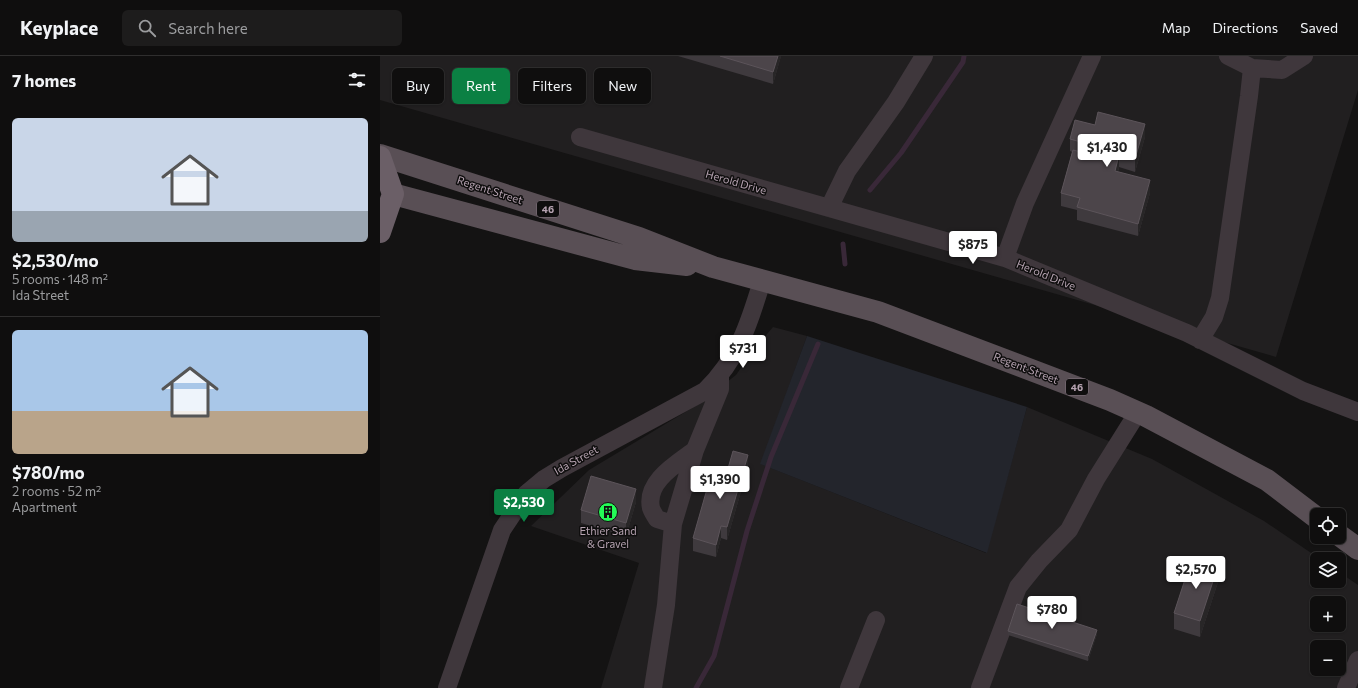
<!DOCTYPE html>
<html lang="en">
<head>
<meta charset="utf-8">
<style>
  :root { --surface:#0f0e0e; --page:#1d1c1c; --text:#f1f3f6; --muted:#9b9c9e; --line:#2f2e2e; --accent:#0b8043 }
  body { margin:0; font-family:Commissioner,sans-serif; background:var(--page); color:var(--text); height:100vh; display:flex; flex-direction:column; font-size:15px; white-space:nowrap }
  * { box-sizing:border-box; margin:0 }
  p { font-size:13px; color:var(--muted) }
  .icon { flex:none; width:22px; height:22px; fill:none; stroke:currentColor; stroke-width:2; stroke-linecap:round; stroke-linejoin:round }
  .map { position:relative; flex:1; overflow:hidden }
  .side { display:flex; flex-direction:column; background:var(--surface); width:380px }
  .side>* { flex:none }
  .hud { position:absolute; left:12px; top:12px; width:380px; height:36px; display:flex; gap:8px }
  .fabs { position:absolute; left:930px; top:452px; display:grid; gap:8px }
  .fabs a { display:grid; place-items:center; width:36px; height:36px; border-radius:6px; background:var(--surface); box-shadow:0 1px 3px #0004,0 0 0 1px var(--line); font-size:20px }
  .price { position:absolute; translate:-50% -34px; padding:0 9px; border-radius:4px; background:#fff; color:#222; font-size:13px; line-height:26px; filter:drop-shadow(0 1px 2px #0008) }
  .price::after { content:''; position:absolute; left:50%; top:24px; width:12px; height:9px; margin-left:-6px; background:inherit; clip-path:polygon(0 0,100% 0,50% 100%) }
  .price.current { background:var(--accent); color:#fff }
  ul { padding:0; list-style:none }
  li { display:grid; align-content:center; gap:8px; height:212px; padding:0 12px }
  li+li { border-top:1px solid var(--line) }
  li span { display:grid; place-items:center; height:124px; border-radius:6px; color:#555 }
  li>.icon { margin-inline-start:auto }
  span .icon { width:72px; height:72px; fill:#fffc; stroke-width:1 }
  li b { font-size:17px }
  h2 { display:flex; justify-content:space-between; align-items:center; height:48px; padding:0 12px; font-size:17px }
  .chip { padding:0 14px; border-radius:6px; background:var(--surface); box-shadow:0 1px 3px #0004,0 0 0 1px var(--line); font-size:14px; line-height:36px }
  .chip.current { background:var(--accent); color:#fff }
  header { display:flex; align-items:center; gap:24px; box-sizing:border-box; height:56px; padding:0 20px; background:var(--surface); border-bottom:1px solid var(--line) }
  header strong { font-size:19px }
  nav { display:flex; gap:22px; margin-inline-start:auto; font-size:14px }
  .search { width:280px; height:36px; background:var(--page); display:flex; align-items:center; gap:10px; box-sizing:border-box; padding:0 14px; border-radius:6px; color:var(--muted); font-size:15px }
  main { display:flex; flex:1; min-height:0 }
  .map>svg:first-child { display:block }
  .built { fill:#211f20; fill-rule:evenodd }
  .green { fill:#23252c }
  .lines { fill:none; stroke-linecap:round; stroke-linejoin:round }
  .stream { stroke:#392838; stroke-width:5 }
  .minor { stroke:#3f373c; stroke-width:18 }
  .major { stroke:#594f55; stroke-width:22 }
  .highway { stroke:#6b5f67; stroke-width:22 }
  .wall { fill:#3f3a3e }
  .shaded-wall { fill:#282627 }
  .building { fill:#4c454a; stroke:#5c545a }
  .labels { text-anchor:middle; stroke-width:3; stroke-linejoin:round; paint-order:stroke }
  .shield { fill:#0f0e0e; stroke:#847680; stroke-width:1 }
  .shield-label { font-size:10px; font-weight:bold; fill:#b6a3b1 }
  .street-label { font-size:11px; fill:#b6a3b1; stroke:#0f0e0e }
  .poi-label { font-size:11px; fill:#b6a3b1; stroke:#0f0e0e }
</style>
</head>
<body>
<header>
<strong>Keyplace</strong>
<div class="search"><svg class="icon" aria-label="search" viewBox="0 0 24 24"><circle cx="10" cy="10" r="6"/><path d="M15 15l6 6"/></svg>Search here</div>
<nav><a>Map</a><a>Directions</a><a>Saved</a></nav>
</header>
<main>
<section class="side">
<h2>7 homes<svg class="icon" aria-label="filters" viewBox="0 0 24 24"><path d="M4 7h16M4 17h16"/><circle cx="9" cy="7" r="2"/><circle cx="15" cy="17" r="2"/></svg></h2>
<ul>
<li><span style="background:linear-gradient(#c9d6e8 75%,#9aa5b1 0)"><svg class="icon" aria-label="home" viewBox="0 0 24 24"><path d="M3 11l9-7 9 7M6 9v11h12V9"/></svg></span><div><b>$2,530/mo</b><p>5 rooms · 148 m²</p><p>Ida Street</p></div></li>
<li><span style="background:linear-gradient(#a9c7e8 65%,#b9a48a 0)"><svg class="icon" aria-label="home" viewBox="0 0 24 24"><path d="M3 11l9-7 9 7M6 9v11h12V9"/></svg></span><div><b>$780/mo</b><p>2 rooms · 52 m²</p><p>Apartment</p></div></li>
</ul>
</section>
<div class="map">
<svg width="978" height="632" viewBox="0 0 978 632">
  <rect width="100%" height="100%" fill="#141313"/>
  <!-- built -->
  <path class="built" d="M0 0H978V34L896 301 0 44Z
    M393 271 427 280 381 408 606 497 647 351 772 403 884 465 940 503H937V525H959V516L978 529V632H221L259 507 151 470 209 414 317 349 356 319 372 296ZM937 547H959V569H937ZM937 591H959V613H937Z"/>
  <!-- green -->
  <path class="green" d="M427 280 647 351 607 497 380 408Z"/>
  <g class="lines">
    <!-- stream -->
    <path class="stream" d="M490 134 521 97 583 6 584 0
      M463 188 465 208
      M316 632 334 600 367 475 391 401 438 288"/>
    <!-- minor -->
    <path class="minor" d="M872 12 902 14 924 0
      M200 81 625 202 807 277 923 335 978 356
      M449 152 467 115 516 46 544 0
      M625 202 645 147 712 0
      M820 284 834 261 840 242 869 40 872 12 848 0
      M293 468 277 463C275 460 272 455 271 452 265 425 298 407 315 394
      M67 632 122 474 146 438 164 423 182 412 325 335C358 303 369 268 382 225
      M273 632 286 549 293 468 315 394 340 333V320
      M469 632 496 564
      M600 632 638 531 659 505 689 474 716 423 758 356
      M966 632 978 604"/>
    <!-- major -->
    <path class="major" d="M0 99 259 182 333 211 498 256 730 344 766 360 887 424 937 462
      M13 138 255 203 307 209
      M959 479 978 493"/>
    <!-- highway -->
    <path class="highway" d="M0 101 13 138 0 176"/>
  </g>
  <!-- wall -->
  <path class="wall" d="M298 0H401L393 28Z
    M715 69 765 81 755 116 739 111 738 116 770 137 758 180 697 164V154L681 150V137L692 96 690 95V83Z
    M368 411 347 484 341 482 336 501 313 495V482L347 416Z
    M256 446 246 480 201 467V454Z
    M838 526 820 581 794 573V557Z
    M628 575 717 578 708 605 628 579Z"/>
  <!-- shaded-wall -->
  <path class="shaded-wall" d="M398 0H401L393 28V16Z
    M765 68V81L755 116V103Z
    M739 99V111L735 127V115Z
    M770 124V137L758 180V168Z
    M368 399V411L347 484V471Z
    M256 433V446L246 480V467Z
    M341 470V482L336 501V489Z
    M838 510V526L820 581V565Z
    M717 574V578L708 605V600Z"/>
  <!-- building -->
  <path class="building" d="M340 0H398L393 16Z
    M718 56 765 68 755 103 739 99 735 115 770 124 758 168 697 151 700 142 681 137 693 94 705 97 708 88 690 83 695 64 715 69Z
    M353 395 368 399 347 471 341 470 336 489 313 482 333 412 347 416Z
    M211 420 256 433 246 467 201 454Z
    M812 502 838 510 820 565 794 557Z
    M637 548 717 574 708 600 628 575Z"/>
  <!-- icons -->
  <defs>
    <g id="building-disc" transform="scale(1)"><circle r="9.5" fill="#24fb57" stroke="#0f0e0e"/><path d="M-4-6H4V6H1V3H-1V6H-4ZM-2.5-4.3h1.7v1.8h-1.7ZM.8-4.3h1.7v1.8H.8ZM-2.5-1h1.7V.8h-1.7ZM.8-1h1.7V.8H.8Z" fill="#111"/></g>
  </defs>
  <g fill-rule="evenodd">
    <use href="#building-disc" x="228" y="456"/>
  </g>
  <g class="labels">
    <!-- shield labels -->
    <g class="shield">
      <rect x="157" y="145" width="22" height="16" rx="3"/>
      <rect x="686" y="323" width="22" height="16" rx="3"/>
    </g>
    <g class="shield-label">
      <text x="168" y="157">46</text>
      <text x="697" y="335">46</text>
    </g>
    <!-- street labels -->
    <g class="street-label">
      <text transform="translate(356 126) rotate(16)" y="4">Herold Drive</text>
      <text transform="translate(110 134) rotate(18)" y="4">Regent Street</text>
      <text transform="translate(666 219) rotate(22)" y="4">Herold Drive</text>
      <text transform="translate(646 312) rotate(21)" y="4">Regent Street</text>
      <text transform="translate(196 404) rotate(-29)" y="4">Ida Street</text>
    </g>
    <!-- poi labels -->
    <g class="poi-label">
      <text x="228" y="479">Ethier Sand<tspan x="228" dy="13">&amp; Gravel</tspan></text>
    </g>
  </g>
</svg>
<div class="fabs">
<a><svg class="icon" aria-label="locate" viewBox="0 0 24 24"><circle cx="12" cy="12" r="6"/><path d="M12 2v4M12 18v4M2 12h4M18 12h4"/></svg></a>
<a><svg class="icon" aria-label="layers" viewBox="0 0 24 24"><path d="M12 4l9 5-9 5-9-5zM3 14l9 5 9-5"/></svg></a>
<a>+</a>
<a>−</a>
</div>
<b class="price" style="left:727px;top:112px">$1,430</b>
<b class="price" style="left:593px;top:209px">$875</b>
<b class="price" style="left:363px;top:313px">$731</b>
<b class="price" style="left:340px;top:444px">$1,390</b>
<b class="price current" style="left:144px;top:467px">$2,530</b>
<b class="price" style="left:816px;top:534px">$2,570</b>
<b class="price" style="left:672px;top:574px">$780</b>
<div class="hud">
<a class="chip">Buy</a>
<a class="chip current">Rent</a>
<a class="chip">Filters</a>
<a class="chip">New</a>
</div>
</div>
</main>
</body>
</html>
